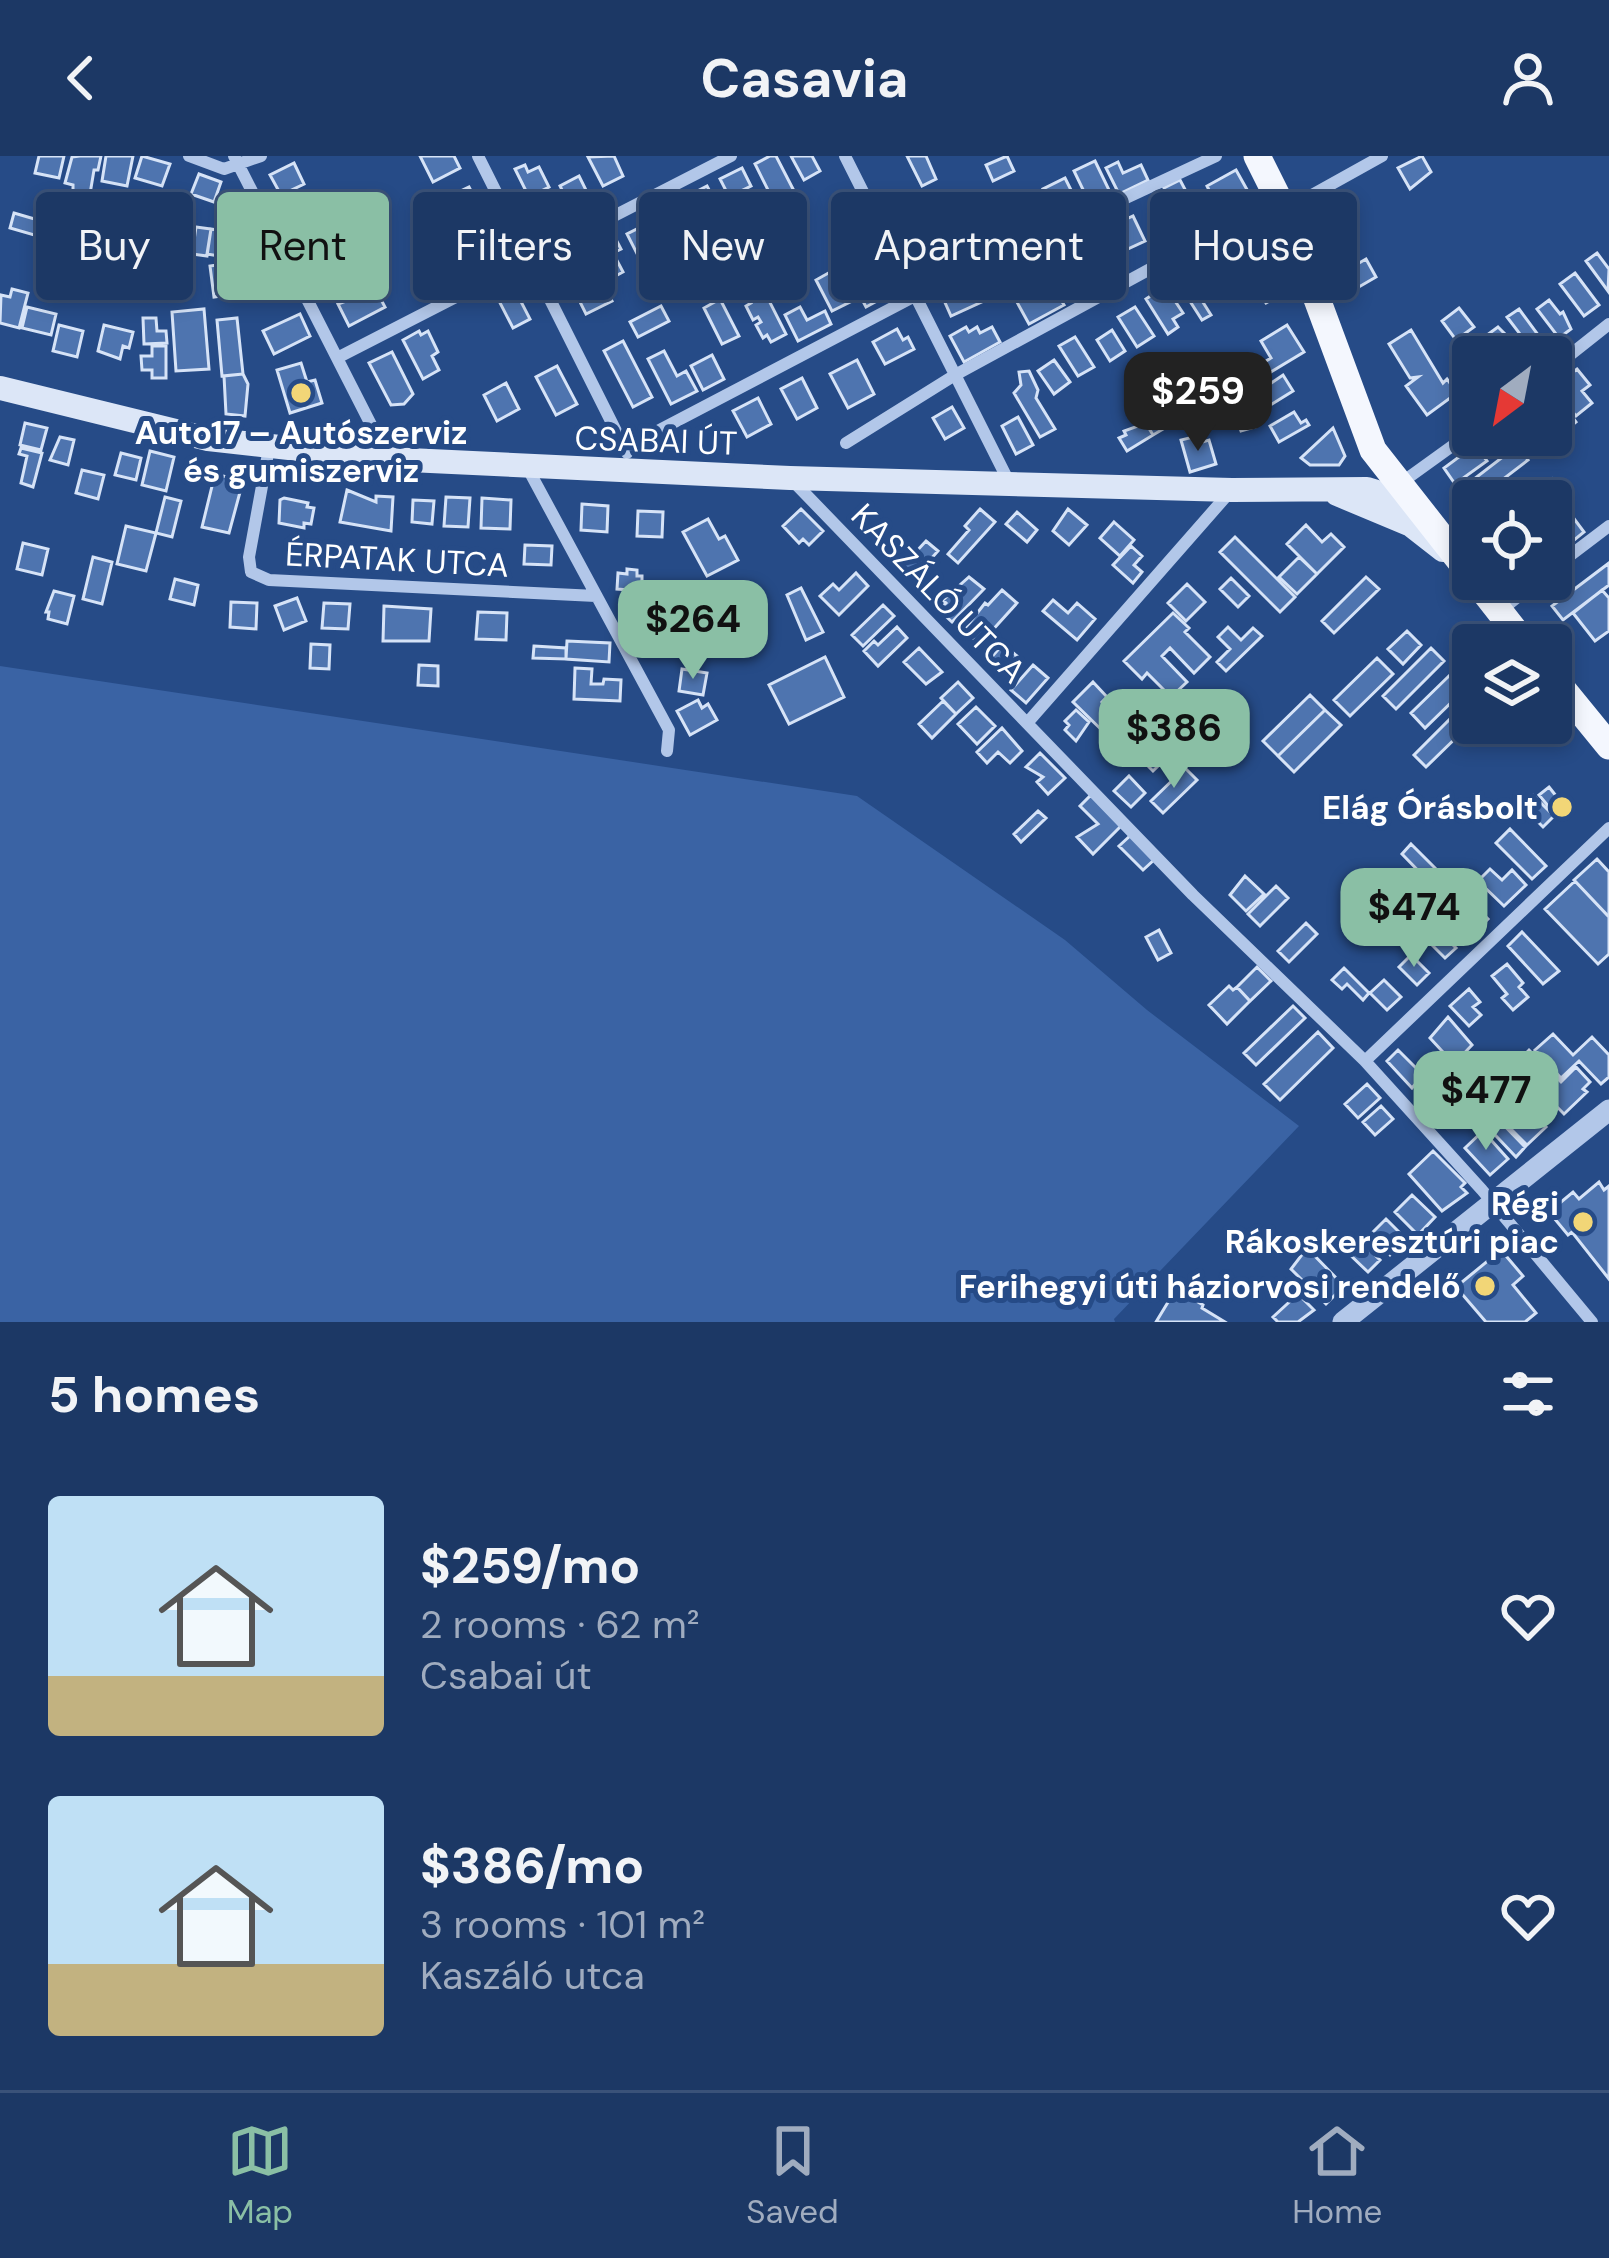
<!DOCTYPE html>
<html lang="en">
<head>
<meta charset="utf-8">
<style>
  :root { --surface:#1c3865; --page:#253f6b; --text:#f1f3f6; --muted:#a0acbf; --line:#3a5279; --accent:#8abfa5 }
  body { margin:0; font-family:"DM Sans",sans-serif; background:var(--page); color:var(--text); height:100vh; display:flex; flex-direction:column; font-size:45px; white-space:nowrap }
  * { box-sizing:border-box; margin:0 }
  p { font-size:39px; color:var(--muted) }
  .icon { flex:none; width:66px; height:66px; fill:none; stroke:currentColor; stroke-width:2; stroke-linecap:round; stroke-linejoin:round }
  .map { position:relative; height:1166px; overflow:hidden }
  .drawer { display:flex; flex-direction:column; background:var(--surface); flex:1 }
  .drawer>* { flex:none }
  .guide { position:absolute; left:36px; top:36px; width:1539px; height:108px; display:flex; gap:24px }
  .needle { width:78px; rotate:212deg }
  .buttons { position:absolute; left:1452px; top:180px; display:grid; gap:24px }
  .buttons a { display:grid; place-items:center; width:120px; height:120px; border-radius:12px; background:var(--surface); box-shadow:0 6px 18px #0003,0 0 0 3px var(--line); font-size:60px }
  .price { position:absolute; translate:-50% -102px; padding:0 27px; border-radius:24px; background:var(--accent); color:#111; font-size:39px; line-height:78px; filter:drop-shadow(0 3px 6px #0008) }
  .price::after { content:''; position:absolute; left:50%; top:72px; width:36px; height:27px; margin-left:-18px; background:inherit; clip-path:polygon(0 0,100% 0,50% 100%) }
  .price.selected { background:#222; color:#fff }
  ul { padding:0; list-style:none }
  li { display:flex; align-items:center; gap:36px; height:300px; padding:0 48px }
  li span { display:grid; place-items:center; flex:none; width:336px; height:240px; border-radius:12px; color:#555 }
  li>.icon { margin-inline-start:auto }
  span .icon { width:144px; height:144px; fill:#fffc; stroke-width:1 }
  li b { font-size:51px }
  h2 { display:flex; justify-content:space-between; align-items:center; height:144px; padding:0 48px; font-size:51px }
  .pill { padding:0 42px; border-radius:12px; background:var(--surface); box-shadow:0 6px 18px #0003,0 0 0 3px var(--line); font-size:42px; line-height:108px }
  .pill.selected { background:var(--accent); color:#111 }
  header { display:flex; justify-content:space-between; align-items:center; height:156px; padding:0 48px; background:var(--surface); font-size:54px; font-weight:700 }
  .tabs { display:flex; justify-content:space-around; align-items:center; height:168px; border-top:3px solid var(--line); background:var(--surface); font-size:33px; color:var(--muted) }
  .tabs a { display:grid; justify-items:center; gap:6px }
  .tabs .selected { color:var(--accent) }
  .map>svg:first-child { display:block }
  .green { fill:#3a63a4 }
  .building { fill:#4e74af; stroke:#d6e3f7; stroke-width:3 }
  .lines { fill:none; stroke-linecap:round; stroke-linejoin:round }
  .minor { stroke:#b2c7e9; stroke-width:12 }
  .tertiary { stroke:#b2c7e9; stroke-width:21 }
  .secondary { stroke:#dce6f7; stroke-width:24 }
  .primary { stroke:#f4f7fe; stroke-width:27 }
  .poi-dot { fill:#f2d677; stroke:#264b87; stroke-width:4.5 }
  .labels { text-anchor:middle; stroke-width:10; stroke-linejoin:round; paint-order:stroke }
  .poi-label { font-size:33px; font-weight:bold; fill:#fff; stroke:#264b87; text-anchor:end }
  .street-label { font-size:33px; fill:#fff; stroke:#264b87 }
</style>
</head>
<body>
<header><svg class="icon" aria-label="back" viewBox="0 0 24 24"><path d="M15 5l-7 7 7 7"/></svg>Casavia<svg class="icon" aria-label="person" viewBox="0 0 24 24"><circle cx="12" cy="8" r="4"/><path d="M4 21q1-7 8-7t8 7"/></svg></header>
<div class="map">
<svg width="1609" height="1166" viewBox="0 0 1609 1166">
  <rect width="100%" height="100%" fill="#264b87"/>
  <!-- green -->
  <path class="green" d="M0 510 857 640 1065 784 1147 854 1299 970 1114 1163 1115 1166H0Z"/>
  <!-- building -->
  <path class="building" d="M39 0H64L59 22 35 17Z
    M80 0H101L98 14H94L88 50 73 46V29L65 27 72 1Z
    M106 0H133L127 30 102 25Z
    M142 0 170 8 162 30 135 22Z
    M420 0H454L460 12 433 26Z
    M614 0 623 20 603 30 588 1Z
    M770 0H776L793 33 773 44 755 8Z
    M791 0H812L820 15 804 24Z
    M907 0H926L936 23 922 30Z
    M1007 0 1014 15 993 25 986 9Z
    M1422 0 1431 16 1410 33 1398 12Z
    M1095 5 1110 36 1089 46 1074 15Z
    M1118 6 1123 17 1141 9 1148 24 1119 38 1106 12Z
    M294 7 304 28 281 39 270 19Z
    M525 9 528 16 539 11 549 31 529 41 515 13Z
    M742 12 751 30 739 36 750 57 740 62 720 23Z
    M1236 14 1250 39 1230 50 1225 40 1215 46 1207 30Z
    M199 18 221 26 214 46 191 38Z
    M579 20 586 34 580 36 589 53 575 60 560 30Z
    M1065 22 1078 48 1058 62 1043 33Z
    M1180 24 1189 41 1196 37 1202 48 1196 51 1204 66 1188 74 1164 32Z
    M707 30 725 64 706 74 688 40Z
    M469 31 481 54 458 66 446 42Z
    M1033 41 1043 62 1024 77 1009 47Z
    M1331 42 1341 60 1332 65 1336 72 1324 79 1310 53Z
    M308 43 321 70 304 79 290 52Z
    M670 48 684 66 680 68 692 91 678 98 656 55Z
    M980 52 995 83 1006 77 1012 90 989 101 968 58Z
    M14 57 45 66 41 81 10 72Z
    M1133 60 1145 85 1117 98 1105 73Z
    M961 68 975 98 953 109 939 79Z
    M479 70 481 75 489 72 497 88 490 92 492 97 478 104 464 77Z
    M643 70 650 73 667 107 665 114 649 121 627 78Z
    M196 71 211 73 207 100 192 98Z
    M610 72 621 93 613 97 623 116 610 123 589 83Z
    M211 73 229 76 225 101 207 98Z
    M257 74 272 104 250 115 235 85Z
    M454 82 468 109 453 116 451 111 442 116 434 100 443 95 440 89Z
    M1345 85 1354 102 1333 113 1327 101Z
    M931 89 944 115 922 123 913 97Z
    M1259 90 1285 136 1266 147 1257 133 1250 137 1238 115 1245 112 1239 101Z
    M1597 97 1609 113 1608 135 1586 105Z
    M870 99 890 138 866 151 845 111Z
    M163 102 190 106 186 125H179V132H166Z
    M334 102 338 111 346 107 353 122 330 133 318 110Z
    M581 103 594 128 575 138 562 112Z
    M1366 103 1376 121 1345 139 1335 121Z
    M231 107 242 137 214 141 210 110Z
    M1016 109 1033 139 1052 129 1064 149 1029 168 1001 117Z
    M1203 109 1216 129 1199 140 1211 159 1202 164 1177 125Z
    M832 115 838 127 842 125 852 145 832 155 816 124Z
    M755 117 786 178 771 186 767 179 763 182 756 169 761 166 758 161 753 164 746 150 751 147 748 142 743 145 735 130Z
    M1575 117 1599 149 1584 160 1560 128Z
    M978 126 986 144 951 160 943 142Z
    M603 127 612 145 586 158 577 140Z
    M12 133 28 137 19 172 0 167 1 139 10 141Z
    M1161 133 1167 142 1171 139 1183 157 1173 163 1178 171 1168 178 1146 143Z
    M376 134 385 151 349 170 338 148Z
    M515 134 530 163 513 172 498 143Z
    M720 143 739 180 722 188 704 152Z
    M1549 144 1560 158 1563 156 1571 173 1559 182 1537 153Z
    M661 150 669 165 638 181 630 166Z
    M27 151 56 158 51 179 22 172Z
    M800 151 807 164 825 155 831 168 798 185 785 159Z
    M1135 151 1154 180 1137 191 1118 161Z
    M1459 152 1474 171 1456 184 1442 165Z
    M204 153 209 213 176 215 172 156Z
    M1519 153 1547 191 1536 199 1507 161Z
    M300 158 310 180 274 198 263 175Z
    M143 162H156L157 175H166L167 187 144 188Z
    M237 162 243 218 222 220 217 164Z
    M59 169 83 175 77 201 53 195Z
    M104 169 133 176 129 192 123 190 120 203 98 195Z
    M1287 169 1304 196 1256 225 1249 215 1271 202 1261 185Z
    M966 171 969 176 977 171 980 177 992 171 1000 186 964 206 950 180Z
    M1498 171 1507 180 1523 201H1504L1487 179Z
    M897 173 903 184 908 181 914 193 885 208 873 186Z
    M1112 174 1125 195 1110 205 1097 184Z
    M1411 174 1443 227 1447 223 1457 237 1427 259 1406 230 1418 221 1410 222 1389 188Z
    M419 175 421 179 428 175 438 196 432 200 439 214 423 223 403 184Z
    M1075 181 1094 211 1078 220 1059 190Z
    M623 185 652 241 633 251 604 195Z
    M152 190H166V222H152V214H142L141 200H152Z
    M664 195 677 220 686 215 697 235 671 248 648 203Z
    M392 196 413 238 404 248 391 249 369 207Z
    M712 199 724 223 703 234 691 210Z
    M857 204 874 238 848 252 830 218Z
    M1054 204 1070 226 1054 238 1038 215Z
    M301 207 307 226 315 224 322 247 290 257 277 214Z
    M557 210 577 248 556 259 536 221Z
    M1577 213 1590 229 1582 235 1592 247 1576 260 1553 232Z
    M1029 215 1038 234 1036 242 1055 273 1040 281 1014 237 1021 229 1019 216Z
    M243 218 248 228 245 260 226 258 224 220Z
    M1283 219 1293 235 1267 251 1258 236Z
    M802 222 817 252 797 263 781 233Z
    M506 227 519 253 497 265 484 239Z
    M758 242 771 268 747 281 733 255Z
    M1215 244 1225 261 1209 270 1199 253Z
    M1246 247 1255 271 1241 275 1232 251Z
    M952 251 964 272 945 283 933 262Z
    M1165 251 1175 266 1153 279 1144 264Z
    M1294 256 1301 267 1306 264 1309 269 1279 286 1270 270Z
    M1569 256 1576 266 1548 289 1540 279H1551V270Z
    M1018 261 1033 289 1016 298 1002 270Z
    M25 267 47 272 41 294 20 289Z
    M1146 267 1153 279 1127 295 1119 282 1126 279 1124 275Z
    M1333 272 1345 300 1339 309H1310L1301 302Z
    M1488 279H1513L1484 301 1475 289Z
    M1197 280 1199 287 1209 284 1216 308 1190 316 1181 284Z
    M60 281 74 284 68 309 50 304Z
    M1475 289 1487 305 1455 328 1444 312Z
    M1517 290 1528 304 1472 347 1461 333Z
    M21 292 42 297 33 331 21 327 27 300 19 298Z
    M150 295 174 301 166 335 142 329Z
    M121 297 141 302 136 324 115 319Z
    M82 314 104 319 98 343 76 337Z
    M215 318 243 325 229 377 202 371Z
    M1552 323 1563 339 1551 349V345H1526Z
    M347 334 376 346V340L393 341 391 375 340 366Z
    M165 341 181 345 172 381 156 377Z
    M446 341 470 342 468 371 444 370Z
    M284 342 308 347 307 351 314 352 311 368 304 367V372L279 367 280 344Z
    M482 342 511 344 510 373 481 372Z
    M413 344 434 345 432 368 412 366Z
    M582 348 608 350 607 376 581 374Z
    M801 353 823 375 809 389 803 383 799 387 783 370Z
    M980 353 995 366 958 407 948 398 969 374 965 370Z
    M1068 353 1087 369 1069 389 1053 375Z
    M638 355 663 356 662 381 637 380Z
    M1017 356 1037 374 1027 386 1006 368Z
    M1572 360 1584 376 1557 398 1551 391V377Z
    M708 363 719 383 725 380 738 404 707 420 683 376Z
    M1114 366 1134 384 1120 400 1100 382Z
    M1306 369 1322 386 1331 378 1344 391 1317 418 1287 388Z
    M126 370 156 377 146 415 117 408Z
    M1235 381 1295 441 1280 456 1220 396Z
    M926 385 938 395 913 423 900 413Z
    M23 387 48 393 42 419 17 413Z
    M525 389 552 390 551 409 524 408Z
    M1131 390 1142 400 1134 409 1142 416 1133 427 1113 409Z
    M93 401 112 406 102 448 83 443Z
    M1299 401 1317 418 1297 438 1279 421Z
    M1609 407V429L1563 464 1552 450Z
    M627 413 637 414V420H642V435L617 433 618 417 627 418Z
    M856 417 868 430 839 459 820 440 833 428 839 434Z
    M969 421 984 433 952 466 939 454 946 447 943 444Z
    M1366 421 1379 433 1334 477 1322 465Z
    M1231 422 1249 440 1238 451 1220 433Z
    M175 423 198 429 194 449 170 443Z
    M1187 428 1205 446 1186 465 1168 447Z
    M801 432 823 476 806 484 787 439Z
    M1002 434 1017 447 980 488 964 474 985 447 988 449Z
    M1602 434 1609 442V475L1595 485 1573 457Z
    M54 435 74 440 67 468 48 463 49 456H46Z
    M297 442 306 465 284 474 275 450Z
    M1053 444 1068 457 1077 447 1095 463 1077 484 1043 455Z
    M231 446 257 447 256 473 230 471Z
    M324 447 350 448 348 473 322 472Z
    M883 449 894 460 863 490 852 479Z
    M384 450 431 453 429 485H383Z
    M478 456 507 457 506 484 476 483Z
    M1173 457 1189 472 1185 476 1210 501 1194 517 1170 492 1162 500 1187 526 1171 541 1147 517 1142 523 1124 505Z
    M664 460 667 465 673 462 685 483 660 497 647 474Z
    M897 471 907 482 878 510 864 495 874 485 878 489Z
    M1228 471 1241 484 1253 472 1262 480 1226 515 1217 506 1230 493 1218 481Z
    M1407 475 1421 489 1403 508 1388 493Z
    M567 485 610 487 609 506 566 503Z
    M311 488 330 489 329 513 310 512Z
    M1003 488 1017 500 1003 516 989 504Z
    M534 490 566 492V503L533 502Z
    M919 492 942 516 926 528 904 506Z
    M1431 492 1444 505 1396 553 1383 540Z
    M825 501 844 541 789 568 769 529Z
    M1377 502 1393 518 1350 560 1334 544Z
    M419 509 438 510V530L418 529Z
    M1033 509 1048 522 1026 547 1011 534Z
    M575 512 592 513 591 528H603L604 523 621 524 620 545 574 543Z
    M682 513 707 517 703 539 679 535Z
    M1452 517 1467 531 1425 572 1411 557Z
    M958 526 973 542 956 558 941 542Z
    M1093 526 1107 541 1102 546 1128 572 1114 586 1073 546Z
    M1310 539 1325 554 1278 600 1263 585Z
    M698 544 702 552 708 548 717 564 690 579 677 555Z
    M943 545 956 558 932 582 919 568Z
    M976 551 995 570 977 588 958 568Z
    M1076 554 1089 566 1076 585 1065 574 1069 569 1065 565Z
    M1325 554 1341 569 1294 616 1278 600Z
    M1456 557 1468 570 1426 611 1414 599Z
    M1002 572 1022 595 1010 607 998 596 987 607 977 596Z
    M1176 574 1186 583 1153 615 1144 606Z
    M1040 597 1065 622 1048 638 1037 626 1043 621 1026 611Z
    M1185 612 1197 624 1163 657 1151 645Z
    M1129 620 1145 637 1131 651 1114 635Z
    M1549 631 1568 655 1558 662 1539 639Z
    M1091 639 1121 670 1093 698 1077 681 1098 668 1080 650Z
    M1533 639 1554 660 1543 671 1522 650Z
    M1038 655 1046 662 1021 686 1014 678Z
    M1510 673 1546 710 1532 723 1496 687Z
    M1131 679 1155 703 1143 714 1119 690Z
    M1411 688 1450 727 1440 737 1402 698Z
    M1597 703 1609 716V761L1574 724Z
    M1490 713 1502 724 1512 714 1526 729 1504 750 1478 725Z
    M1245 720 1264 738 1246 755 1230 739Z
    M1575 725 1609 761V798L1598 808 1545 753Z
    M1276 730 1288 742 1260 770 1248 758Z
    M1462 737 1488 763 1477 774 1451 748Z
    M1306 767 1317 778 1289 806 1278 795Z
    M1434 770 1456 792 1445 802 1424 781Z
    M1159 774 1171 797 1158 804 1146 781Z
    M1522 776 1559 815 1543 828 1508 790Z
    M1411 799 1429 817 1417 829 1399 811Z
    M1507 808 1523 827 1519 831 1528 841 1513 854 1502 842 1507 838 1492 820Z
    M1257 811 1271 825 1250 845 1237 831Z
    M1344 812 1369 837 1363 844 1347 828 1342 833 1332 824Z
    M1384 824 1401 841 1387 854 1370 837Z
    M1229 830 1233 834 1237 831 1250 845 1227 868 1209 849Z
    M1469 833 1480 846 1473 851 1481 859 1469 870 1450 850Z
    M1293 850 1305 862 1256 909 1244 897Z
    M1448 861 1472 889 1454 908 1430 882Z
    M1318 876 1333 892 1280 944 1264 928Z
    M1553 878 1573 899 1592 881 1609 899V921L1601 928 1579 905 1561 922 1535 894Z
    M1398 894 1423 919 1412 932 1387 905Z
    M1529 894 1561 926 1576 911 1590 926 1583 933 1587 936 1564 958 1515 908Z
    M1506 909 1516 920 1499 936 1512 950 1502 960 1478 933Z
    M1367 928 1380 942 1358 962 1345 948Z
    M1429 931 1441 944 1447 940 1458 955 1445 968 1419 940Z
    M1381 950 1393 963 1375 979 1363 966Z
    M1489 954 1525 991 1516 1001 1480 963Z
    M1530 954 1546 971 1527 989 1511 973Z
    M1483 975 1508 1003 1490 1019 1465 992Z
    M1433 995 1465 1027 1461 1031 1467 1037 1442 1055 1409 1018Z
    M1599 1026 1604 1034 1609 1030V1123L1572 1076 1568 1079 1549 1056 1573 1036 1579 1043Z
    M1412 1039 1435 1061 1418 1079 1395 1056Z
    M1386 1063 1406 1083 1390 1099 1370 1079Z
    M1358 1083 1380 1104 1368 1116 1346 1095Z
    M1307 1092 1344 1130 1326 1148 1291 1113Z
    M1501 1094 1523 1120 1513 1129 1536 1157 1525 1166H1486L1456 1131Z
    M1176 1133 1203 1149 1202 1152 1225 1166H1156Z
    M1298 1138 1314 1154 1298 1166H1278L1273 1161Z"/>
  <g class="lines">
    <!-- minor -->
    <path class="minor" d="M189 0 224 13 261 0
      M234 0 388 302
      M478 0 627 297
      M845 0 1009 326
      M1285 54 1382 0
      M337 202 731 0
      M1551 214 1609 168
      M846 287 955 219 1277 44
      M627 291 915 140 1216 0
      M269 292 249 401 251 416 269 424 596 440
      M527 311 669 574 667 595
      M791 323 1193 739 1365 905 1482 1034 1592 1166
      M1405 324 1473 275
      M1551 414 1609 370
      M1500 455 1540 423
      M1028 566 1229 337
      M1365 905 1609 672"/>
    <!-- tertiary -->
    <path class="tertiary" d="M1343 1166 1609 954"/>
    <!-- secondary -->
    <path class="secondary" d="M0 232 208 283 388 303 790 322 1232 334 1367 333 1413 347
      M1337 338 1411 369 1443 394"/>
    <!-- primary -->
    <path class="primary" d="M1257 0 1284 54 1373 294 1526 489
      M1551 519 1609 590"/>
  </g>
  <!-- markers -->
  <g class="poi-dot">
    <circle cx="301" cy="237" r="12"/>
    <circle cx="1562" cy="651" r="12"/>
    <circle cx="1583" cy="1066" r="12"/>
    <circle cx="1485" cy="1130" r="12"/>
  </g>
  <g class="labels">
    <!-- poi labels -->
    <g class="poi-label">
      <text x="301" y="288" text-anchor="middle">Auto17 – Autószerviz<tspan x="301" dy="38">és gumiszerviz</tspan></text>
      <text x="1538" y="663">Elág Órásbolt</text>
      <text x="1559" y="1059">Régi<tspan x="1559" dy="38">Rákoskeresztúri piac</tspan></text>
      <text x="1461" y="1142">Ferihegyi úti háziorvosi rendelő</text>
    </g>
    <!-- street labels -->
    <g class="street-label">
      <text transform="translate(656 284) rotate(2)" y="12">CSABAI ÚT</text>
      <text transform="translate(397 403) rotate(3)" y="12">ÉRPATAK UTCA</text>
      <text transform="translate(939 437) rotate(46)" y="12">KASZÁLÓ UTCA</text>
    </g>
  </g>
</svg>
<div class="buttons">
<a><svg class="needle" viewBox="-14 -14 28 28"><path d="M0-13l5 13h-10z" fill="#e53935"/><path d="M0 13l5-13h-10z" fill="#a0acbf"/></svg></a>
<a><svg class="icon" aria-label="locate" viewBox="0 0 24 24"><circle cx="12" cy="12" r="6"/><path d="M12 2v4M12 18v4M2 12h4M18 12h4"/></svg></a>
<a><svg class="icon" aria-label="layers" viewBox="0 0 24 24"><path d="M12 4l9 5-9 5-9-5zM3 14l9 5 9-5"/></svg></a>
</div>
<b class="price selected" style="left:1198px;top:298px">$259</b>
<b class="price" style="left:693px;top:526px">$264</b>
<b class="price" style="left:1174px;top:635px">$386</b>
<b class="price" style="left:1414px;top:814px">$474</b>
<b class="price" style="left:1486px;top:997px">$477</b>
<div class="guide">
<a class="pill">Buy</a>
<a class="pill selected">Rent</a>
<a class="pill">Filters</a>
<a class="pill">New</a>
<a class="pill">Apartment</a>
<a class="pill">House</a>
</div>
</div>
<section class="drawer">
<h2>5 homes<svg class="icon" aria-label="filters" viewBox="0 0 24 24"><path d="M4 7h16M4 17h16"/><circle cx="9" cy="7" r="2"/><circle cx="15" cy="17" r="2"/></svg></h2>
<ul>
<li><span style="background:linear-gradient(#bfe0f5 75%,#c2b280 0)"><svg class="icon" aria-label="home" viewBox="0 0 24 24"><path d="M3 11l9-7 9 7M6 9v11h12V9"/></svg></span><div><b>$259/mo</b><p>2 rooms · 62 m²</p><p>Csabai út</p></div><svg class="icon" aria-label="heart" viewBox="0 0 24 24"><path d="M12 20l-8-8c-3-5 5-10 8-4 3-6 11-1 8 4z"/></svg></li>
<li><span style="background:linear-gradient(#bfe0f5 70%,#c2b280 0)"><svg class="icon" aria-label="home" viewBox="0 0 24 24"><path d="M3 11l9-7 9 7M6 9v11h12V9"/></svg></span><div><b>$386/mo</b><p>3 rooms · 101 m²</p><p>Kaszáló utca</p></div><svg class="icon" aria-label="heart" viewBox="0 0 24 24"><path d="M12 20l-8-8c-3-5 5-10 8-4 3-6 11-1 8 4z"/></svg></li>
</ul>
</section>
<nav class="tabs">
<a class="selected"><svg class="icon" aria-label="map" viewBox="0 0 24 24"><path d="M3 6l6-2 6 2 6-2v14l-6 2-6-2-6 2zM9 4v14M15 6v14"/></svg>Map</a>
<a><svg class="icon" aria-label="saved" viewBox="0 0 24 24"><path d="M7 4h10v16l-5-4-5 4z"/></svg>Saved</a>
<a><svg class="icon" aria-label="home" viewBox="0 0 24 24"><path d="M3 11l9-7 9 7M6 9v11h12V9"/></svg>Home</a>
</nav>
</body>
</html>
